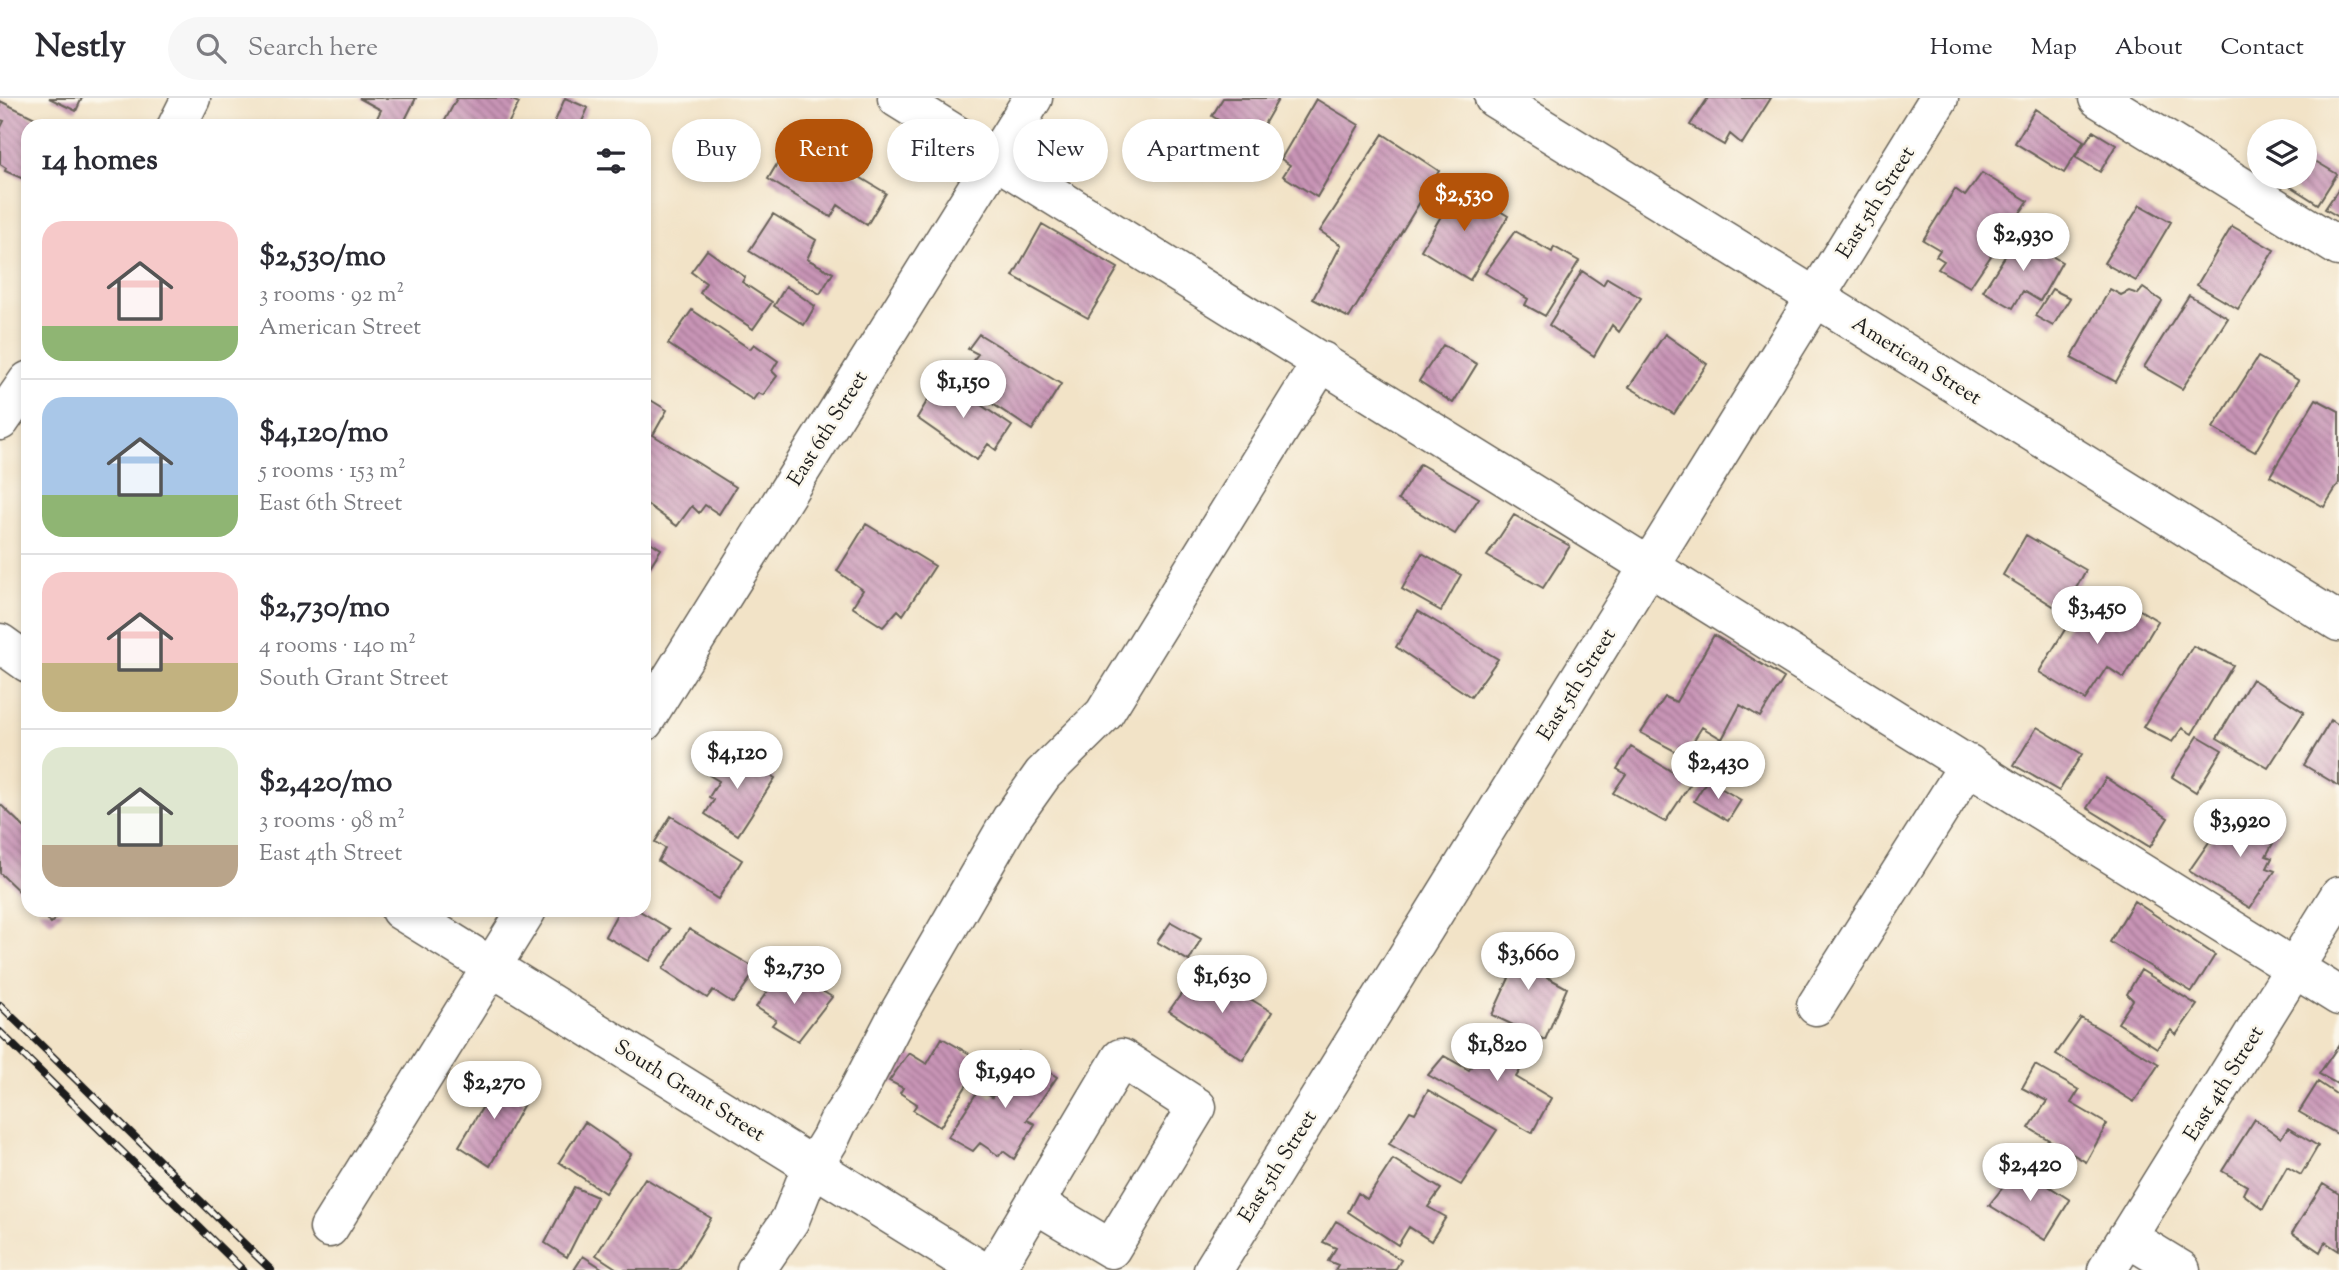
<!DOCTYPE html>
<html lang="en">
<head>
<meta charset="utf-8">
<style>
  :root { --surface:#fff; --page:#f7f7f7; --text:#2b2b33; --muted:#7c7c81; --line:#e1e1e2; --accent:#b45309 }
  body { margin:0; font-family:"Sorts Mill Goudy",serif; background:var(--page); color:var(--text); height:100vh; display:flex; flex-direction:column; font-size:26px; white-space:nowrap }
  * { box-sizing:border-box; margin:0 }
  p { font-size:23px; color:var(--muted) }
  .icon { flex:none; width:38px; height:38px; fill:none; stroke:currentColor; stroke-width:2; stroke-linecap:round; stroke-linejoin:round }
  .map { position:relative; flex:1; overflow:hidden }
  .sheet { position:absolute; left:21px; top:21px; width:630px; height:798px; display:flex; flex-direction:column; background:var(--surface); border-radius:21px; box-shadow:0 4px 10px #0003 }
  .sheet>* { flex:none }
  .hud { position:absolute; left:672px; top:21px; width:665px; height:63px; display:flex; gap:14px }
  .tools { position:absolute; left:2247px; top:21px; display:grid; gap:14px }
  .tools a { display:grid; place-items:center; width:70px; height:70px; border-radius:50%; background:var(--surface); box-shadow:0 4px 10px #0003; font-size:35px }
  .price { position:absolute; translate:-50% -60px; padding:0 16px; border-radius:24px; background:#fff; color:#222; font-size:23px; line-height:46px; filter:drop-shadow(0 2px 4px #0008) }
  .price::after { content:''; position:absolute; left:50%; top:42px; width:21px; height:16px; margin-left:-10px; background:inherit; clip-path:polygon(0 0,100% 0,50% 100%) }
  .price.on { background:var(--accent); color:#fff }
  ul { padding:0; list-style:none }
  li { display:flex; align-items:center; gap:21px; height:175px; padding:0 21px }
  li+li { border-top:2px solid var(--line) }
  li span { display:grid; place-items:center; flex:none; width:196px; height:140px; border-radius:21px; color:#555 }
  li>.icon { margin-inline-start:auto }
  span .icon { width:84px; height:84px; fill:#fffc; stroke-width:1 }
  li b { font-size:30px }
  h2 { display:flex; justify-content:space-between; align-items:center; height:84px; padding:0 21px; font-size:30px }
  .chip { padding:0 24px; border-radius:32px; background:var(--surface); box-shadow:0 4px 10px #0003; font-size:24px; line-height:63px }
  .chip.on { background:var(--accent); color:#fff }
  header { display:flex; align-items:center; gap:42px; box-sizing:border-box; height:98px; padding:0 35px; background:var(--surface); border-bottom:2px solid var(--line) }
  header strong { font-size:33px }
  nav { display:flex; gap:38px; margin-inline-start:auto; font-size:24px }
  .search { width:490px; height:63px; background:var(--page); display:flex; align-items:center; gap:18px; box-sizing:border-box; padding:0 24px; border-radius:38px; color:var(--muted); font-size:26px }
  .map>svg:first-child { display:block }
  .building { fill:url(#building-back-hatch) }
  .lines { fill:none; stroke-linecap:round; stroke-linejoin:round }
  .minor-casing { stroke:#676258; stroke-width:41 }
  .minor { stroke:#fff; stroke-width:38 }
  .rail-casing { stroke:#1c1c1c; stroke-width:8 }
  .rail { stroke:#fbf7ec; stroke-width:5; stroke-dasharray:16; stroke-linecap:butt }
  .labels { text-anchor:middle; stroke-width:5; stroke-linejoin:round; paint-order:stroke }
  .street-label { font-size:21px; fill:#1c1c1c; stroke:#fbf7ec }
</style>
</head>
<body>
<header>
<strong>Nestly</strong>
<div class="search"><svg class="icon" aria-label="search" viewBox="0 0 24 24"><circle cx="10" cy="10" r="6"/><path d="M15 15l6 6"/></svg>Search here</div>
<nav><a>Home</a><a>Map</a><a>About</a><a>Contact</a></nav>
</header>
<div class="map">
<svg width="2339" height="1172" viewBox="0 0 2339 1172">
  <defs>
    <pattern id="building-back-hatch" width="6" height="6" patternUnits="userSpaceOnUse" patternTransform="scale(1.75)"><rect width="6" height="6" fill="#c894b6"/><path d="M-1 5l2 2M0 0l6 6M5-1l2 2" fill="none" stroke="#a27893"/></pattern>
  </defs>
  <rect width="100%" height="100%" fill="#fbf7ec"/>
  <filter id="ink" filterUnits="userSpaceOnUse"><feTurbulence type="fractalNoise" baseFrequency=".0143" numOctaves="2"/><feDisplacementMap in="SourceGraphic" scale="14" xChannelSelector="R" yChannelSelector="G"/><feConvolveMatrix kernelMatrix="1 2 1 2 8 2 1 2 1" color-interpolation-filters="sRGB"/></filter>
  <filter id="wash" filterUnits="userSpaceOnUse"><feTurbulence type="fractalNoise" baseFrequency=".00686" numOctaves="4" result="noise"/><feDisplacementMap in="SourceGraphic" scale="28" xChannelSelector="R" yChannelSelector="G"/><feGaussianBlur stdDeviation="1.57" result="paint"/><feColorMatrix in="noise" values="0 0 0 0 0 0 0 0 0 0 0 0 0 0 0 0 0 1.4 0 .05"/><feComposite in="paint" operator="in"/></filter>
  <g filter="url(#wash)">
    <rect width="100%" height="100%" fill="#f2e3c7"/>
    <g id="blocks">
      <!-- building -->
      <path class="building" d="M49 0H82L76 13Z
        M359 0H416L402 28 374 26 381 12Z
        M457 0H508L519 5 507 28H442Z
        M565 0 588 10 580 28H553Z
        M1223 0H1279L1254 44 1212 18Z
        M1708 0H1771L1742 46 1730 36 1724 47 1690 27Z
        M1316 1 1359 27 1317 99 1283 78 1290 67 1281 61Z
        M0 3 35 20 31 28H28V83L5 73 6 70 0 66V31L4 23 0 22Z
        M2035 11 2084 43 2064 75 2015 45Z
        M2093 33 2116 47 2100 74 2075 59Z
        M1383 36 1439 73 1349 220 1313 201 1341 147 1320 133Z
        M793 39 886 95 867 127 838 107 831 119 768 81Z
        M2305 57 2337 76 2318 106 2285 85 2289 79H2305Z
        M1982 75 2028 103 1970 189 1938 171 1944 163 1936 158 1940 152 1923 142 1955 91 1965 98Z
        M1459 88 1508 118 1470 182 1421 152Z
        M2339 90V119L2325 111Z
        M2140 107 2171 124 2136 183 2104 165Z
        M773 116 816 142 807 161 833 175 820 196 749 153Z
        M1042 126 1118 170 1088 220 1013 178Z
        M2232 128 2274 152 2238 211 2197 187Z
        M1515 133 1552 154 1554 149 1579 163 1545 218 1525 207 1528 201 1485 175Z
        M2018 138 2062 164 2040 203 2023 193 2013 210 1983 193Z
        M707 152 745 179 742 184 772 204 753 231 700 195 706 185 691 174Z
        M1582 173 1603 187 1607 180 1641 200 1619 234 1612 227 1594 258 1549 227Z
        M786 188 815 208 804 227 774 208Z
        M2143 190 2162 203 2116 284 2071 260 2110 191 2121 197 2129 193 2138 196Z
        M2052 191 2070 200 2053 228 2035 218Z
        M2189 197 2228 220 2182 291 2144 269Z
        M692 212 750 251 754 246 778 263 772 273 777 278 763 297 758 295 753 302 668 246Z
        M979 236 1061 286 1032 332 964 287 968 278 964 274 978 256 968 251Z
        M1665 236 1707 266 1674 316 1629 289Z
        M1443 247 1477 266 1453 305 1419 283Z
        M2258 259 2298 282 2255 354 2213 330Z
        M941 280 1012 328 996 352 988 346 977 362 917 320Z
        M644 298 667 312 653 337 736 389 719 416 705 407 699 415 692 408 677 428 644 404V352L647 348 644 346Z
        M2316 301 2339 313V385L2324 409 2270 378Z
        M1420 366 1479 400 1455 436 1398 402Z
        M1514 417 1570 448 1543 490 1487 458Z
        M866 426 935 468 903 517 898 512 883 529 852 509 863 492 837 473Z
        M2026 437 2086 472 2063 514 2003 477Z
        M644 440 661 451 644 478Z
        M1422 455 1461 477 1441 513 1402 491Z
        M2122 501 2158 523 2124 580 2107 569 2085 602 2039 574 2083 502 2114 520Z
        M1418 513 1498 561 1471 599 1396 549Z
        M1714 537 1784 580 1760 619 1740 607 1722 641 1702 629 1684 658 1641 635 1665 599 1676 604Z
        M2193 548 2233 567 2192 636 2182 630 2172 644 2143 629Z
        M2252 581 2304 614 2268 670 2217 640Z
        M2331 622 2339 627V688L2304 667Z
        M2037 629 2082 656 2059 693 2014 667Z
        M2198 638 2222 652 2196 694 2172 679Z
        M1631 649 1691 685 1665 724 1613 695 1626 676 1617 671Z
        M727 651 775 680 738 737 705 716 714 702 709 699 719 683 709 677Z
        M2106 680 2168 720 2150 749 2087 710Z
        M1707 682 1741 702 1728 723 1694 703Z
        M0 706 28 733V802L0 775Z
        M2252 707 2283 727 2266 758 2272 760 2267 770 2275 773 2250 810 2189 773 2218 731 2240 743 2250 730 2240 724Z
        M671 718 742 762 718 801 658 763 665 750 655 744Z
        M2134 803 2215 857 2192 894 2110 844Z
        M38 812H64L51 825Z
        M619 812H638L670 831 650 863 605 838Z
        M1171 824 1201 841 1189 863 1157 844Z
        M689 831 757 871 733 905 713 892 707 900 663 871Z
        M1510 844 1552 865 1545 878 1567 890 1545 942 1492 917 1509 880 1495 874Z
        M2141 872 2197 907 2176 937 2171 932 2157 950 2118 925 2133 902 2127 896Z
        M1209 876 1272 914 1243 962 1169 913 1189 885 1200 892Z
        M778 879 794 889 801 880 832 899 798 943 772 927 776 922 756 909Z
        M2081 920 2159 966 2134 1004 2056 956Z
        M1492 936 1530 956 1516 979 1551 1000 1532 1035 1428 977 1444 958 1469 972Z
        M942 940 982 963 940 1029 913 1012 917 1006 900 995 903 990 889 983 909 955 927 966Z
        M2339 947V987L2319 976Z
        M1019 954 1057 979 1027 1022 1035 1026 1014 1061 1003 1053 999 1058 980 1045 973 1053 948 1039 979 991 992 999Z
        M2035 967 2079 992 2071 1005 2107 1026 2086 1064 2029 1030 2047 1003 2022 990Z
        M502 977 522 987 517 1001 525 1004 490 1068 459 1048Z
        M2318 984 2339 998V1037L2299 1014Z
        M1428 992 1497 1032 1461 1087 1389 1046 1410 1013 1415 1015Z
        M2255 1021 2281 1040 2288 1030 2318 1048 2301 1077 2287 1069 2263 1111 2243 1096 2247 1088 2222 1073Z
        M585 1024 631 1056 605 1095 559 1064Z
        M1393 1061 1441 1091 1428 1109 1446 1119 1431 1143 1409 1129 1398 1147 1348 1114 1358 1095 1367 1101Z
        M2019 1069 2070 1102 2045 1142 1989 1107Z
        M645 1080 711 1120 679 1172H619L596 1157Z
        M2323 1086 2339 1096V1153L2325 1144 2320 1154 2292 1135Z
        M574 1089 597 1099 567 1159 545 1145Z
        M1336 1123 1401 1162 1395 1172H1335L1338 1167 1328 1163 1336 1150 1323 1144Z
        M583 1158 605 1172H574Z"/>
    </g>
  </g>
  <g filter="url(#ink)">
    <use href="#blocks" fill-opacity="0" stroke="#676258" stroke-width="2"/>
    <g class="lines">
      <!-- minor casing -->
      <g class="minor-casing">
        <path id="minor" d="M897 0 2339 898
          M1494 0 2339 524
          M2098 0 2339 149
          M177 28 191 0
          M0 323 28 283
          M0 545 28 565
          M644 624 1033 0
          M400 812 980 1172
          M1816 908 1969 666
          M329 1130 527 812
          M2127 1139 2181 1172
          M756 1172 790 1122 808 1077 830 1041 838 1024 855 999 897 918 1011 721 1043 676 1104 616 1322 263
          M995 1172 1121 960 1197 1009 1111 1151 1036 1106
          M1213 1172 1939 0
          M2107 1172 2339 798"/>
      </g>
      <!-- minor -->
      <use href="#minor" class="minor"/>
      <!-- rail casing -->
      <g class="rail-casing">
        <path id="rail" d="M0 907 271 1172
          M0 934 243 1172"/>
      </g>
      <!-- rail -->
      <use href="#rail" class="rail"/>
    </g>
  </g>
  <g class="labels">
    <!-- street labels -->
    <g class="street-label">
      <text transform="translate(1875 104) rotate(-58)" y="7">East 5th Street</text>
      <text transform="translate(1917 262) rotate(32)" y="7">American Street</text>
      <text transform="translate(827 330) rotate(-58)" y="7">East 6th Street</text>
      <text transform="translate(1576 586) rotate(-58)" y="7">East 5th Street</text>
      <text transform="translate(2223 985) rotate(-58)" y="7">East 4th Street</text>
      <text transform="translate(690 992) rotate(32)" y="7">South Grant Street</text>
      <text transform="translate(1277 1068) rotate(-58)" y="7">East 5th Street</text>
    </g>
  </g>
</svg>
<div class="tools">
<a><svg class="icon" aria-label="layers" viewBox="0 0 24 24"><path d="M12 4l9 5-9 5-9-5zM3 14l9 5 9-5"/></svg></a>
</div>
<b class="price on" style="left:1464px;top:135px">$2,530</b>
<b class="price" style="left:2023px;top:175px">$2,930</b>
<b class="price" style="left:963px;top:322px">$1,150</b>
<b class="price" style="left:2097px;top:548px">$3,450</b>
<b class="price" style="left:737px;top:693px">$4,120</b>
<b class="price" style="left:1718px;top:703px">$2,430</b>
<b class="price" style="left:2240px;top:761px">$3,920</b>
<b class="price" style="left:1528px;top:894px">$3,660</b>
<b class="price" style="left:794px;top:908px">$2,730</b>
<b class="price" style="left:1222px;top:917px">$1,630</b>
<b class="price" style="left:1497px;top:985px">$1,820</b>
<b class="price" style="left:1005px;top:1012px">$1,940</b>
<b class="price" style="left:494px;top:1023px">$2,270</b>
<b class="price" style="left:2030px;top:1105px">$2,420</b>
<div class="hud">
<a class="chip">Buy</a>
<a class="chip on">Rent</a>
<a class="chip">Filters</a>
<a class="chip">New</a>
<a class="chip">Apartment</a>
</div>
<section class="sheet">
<h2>14 homes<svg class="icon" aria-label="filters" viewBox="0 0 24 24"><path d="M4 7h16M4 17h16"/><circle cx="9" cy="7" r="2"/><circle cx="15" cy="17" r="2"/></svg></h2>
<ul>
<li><span style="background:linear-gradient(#f6c9c9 75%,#8fb573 0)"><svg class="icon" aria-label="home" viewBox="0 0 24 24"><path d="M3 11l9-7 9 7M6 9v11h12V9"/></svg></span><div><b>$2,530/mo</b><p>3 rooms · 92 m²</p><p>American Street</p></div></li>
<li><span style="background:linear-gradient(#a9c7e8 70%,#8fb573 0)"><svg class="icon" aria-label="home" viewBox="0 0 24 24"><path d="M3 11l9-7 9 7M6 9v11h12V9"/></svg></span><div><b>$4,120/mo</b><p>5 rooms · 153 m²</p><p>East 6th Street</p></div></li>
<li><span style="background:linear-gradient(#f6c9c9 65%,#c2b280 0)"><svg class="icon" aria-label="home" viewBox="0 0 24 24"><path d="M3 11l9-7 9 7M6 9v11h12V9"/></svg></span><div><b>$2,730/mo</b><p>4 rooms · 140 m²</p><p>South Grant Street</p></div></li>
<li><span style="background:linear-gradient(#dfe7d0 70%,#b9a48a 0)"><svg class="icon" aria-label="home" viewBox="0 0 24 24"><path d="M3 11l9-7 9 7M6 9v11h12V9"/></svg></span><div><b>$2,420/mo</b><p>3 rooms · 98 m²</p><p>East 4th Street</p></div></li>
</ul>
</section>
</div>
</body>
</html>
